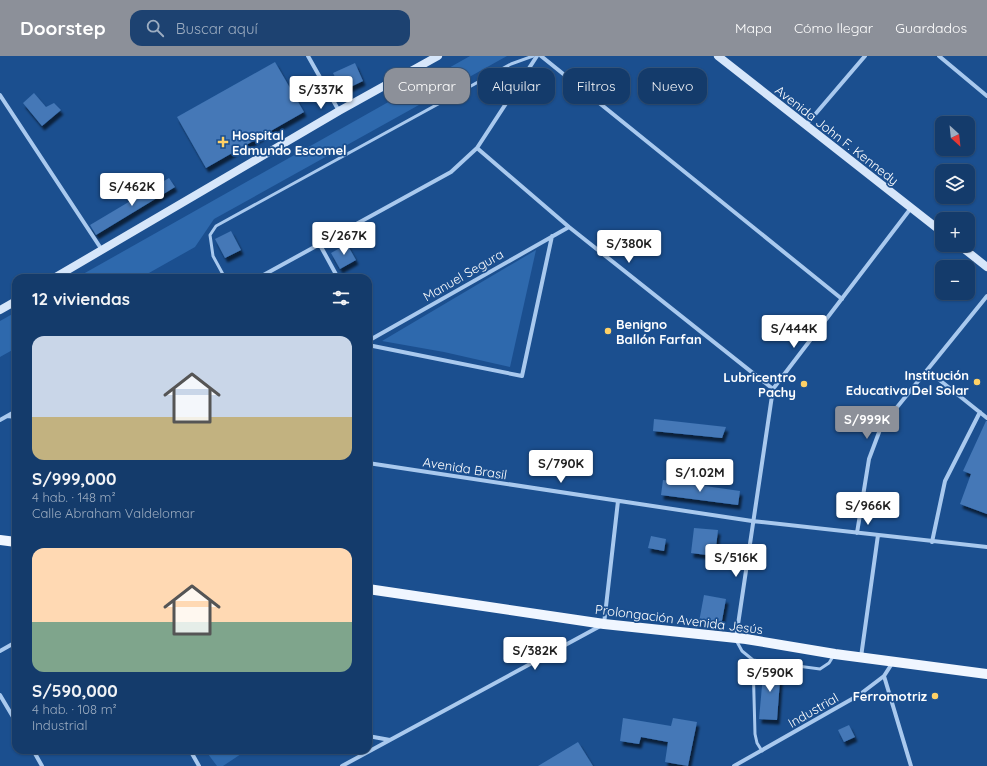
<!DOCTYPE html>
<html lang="es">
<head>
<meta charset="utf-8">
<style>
  :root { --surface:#143b6b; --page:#1d4271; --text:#f1f3f6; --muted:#9dadc1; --line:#33557e; --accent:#8c9099 }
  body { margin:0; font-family:Quicksand,sans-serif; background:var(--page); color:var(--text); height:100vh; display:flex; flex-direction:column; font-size:15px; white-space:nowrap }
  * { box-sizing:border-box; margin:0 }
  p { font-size:13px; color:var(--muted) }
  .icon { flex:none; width:22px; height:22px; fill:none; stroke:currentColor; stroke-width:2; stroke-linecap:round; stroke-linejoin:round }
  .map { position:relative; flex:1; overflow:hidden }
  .panel { position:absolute; left:12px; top:218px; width:360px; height:480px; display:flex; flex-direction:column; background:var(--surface); border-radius:12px; box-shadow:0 1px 3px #0004,0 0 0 1px var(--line) }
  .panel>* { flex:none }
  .top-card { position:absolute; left:384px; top:12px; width:380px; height:36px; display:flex; gap:8px }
  .needle { width:26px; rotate:153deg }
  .fabs { position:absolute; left:935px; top:60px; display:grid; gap:8px }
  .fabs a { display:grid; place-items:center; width:40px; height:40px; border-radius:8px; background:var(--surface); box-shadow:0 1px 3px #0004,0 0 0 1px var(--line); font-size:20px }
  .price { position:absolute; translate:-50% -34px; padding:0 9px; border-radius:4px; background:#fff; color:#222; font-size:13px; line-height:26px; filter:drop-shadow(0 1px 2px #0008) }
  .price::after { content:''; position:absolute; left:50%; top:24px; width:12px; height:9px; margin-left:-6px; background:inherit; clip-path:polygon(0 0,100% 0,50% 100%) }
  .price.on { background:var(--accent); color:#fff }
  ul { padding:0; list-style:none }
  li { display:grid; align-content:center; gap:8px; height:212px; padding:0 20px }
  li span { display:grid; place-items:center; height:124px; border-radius:12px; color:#555 }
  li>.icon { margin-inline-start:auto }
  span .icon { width:72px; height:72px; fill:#fffc; stroke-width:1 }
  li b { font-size:17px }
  h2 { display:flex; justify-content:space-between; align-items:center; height:48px; padding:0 20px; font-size:17px }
  .chip { padding:0 14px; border-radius:12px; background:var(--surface); box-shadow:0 1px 3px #0004,0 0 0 1px var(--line); font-size:14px; line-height:36px }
  .chip.on { background:var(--accent); color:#fff }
  header { display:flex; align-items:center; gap:24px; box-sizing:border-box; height:56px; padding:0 20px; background:var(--accent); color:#fff }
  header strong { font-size:19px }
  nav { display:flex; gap:22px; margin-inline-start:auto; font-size:14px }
  .search { width:280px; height:36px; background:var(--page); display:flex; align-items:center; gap:10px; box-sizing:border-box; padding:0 14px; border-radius:12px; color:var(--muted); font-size:15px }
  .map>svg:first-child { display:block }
  .green { fill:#2e69ad }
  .building { fill:#4478b7; filter:url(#shadow) }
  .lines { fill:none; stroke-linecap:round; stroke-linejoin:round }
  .service { stroke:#a9c9ee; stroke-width:3 }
  .minor { stroke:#a9c9ee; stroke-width:4 }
  .secondary { stroke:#d6e6fa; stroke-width:8 }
  .primary { stroke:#f0f6ff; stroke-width:10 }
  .poi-dot { fill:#ffd166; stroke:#1b4f8f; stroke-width:1.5 }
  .labels { text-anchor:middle; stroke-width:3.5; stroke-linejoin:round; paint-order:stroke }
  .poi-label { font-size:13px; font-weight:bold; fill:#fff; stroke:#1b4f8f; text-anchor:end }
  .street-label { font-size:13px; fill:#fff; stroke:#1b4f8f }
</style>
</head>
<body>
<header>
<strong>Doorstep</strong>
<div class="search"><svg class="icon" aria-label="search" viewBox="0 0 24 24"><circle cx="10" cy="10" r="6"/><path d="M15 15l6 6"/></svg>Buscar aquí</div>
<nav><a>Mapa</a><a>Cómo llegar</a><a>Guardados</a></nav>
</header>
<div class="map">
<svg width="987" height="710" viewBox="0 0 987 710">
  <defs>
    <filter id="shadow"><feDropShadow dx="2.5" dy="4.5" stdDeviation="1" flood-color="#0009"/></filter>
  </defs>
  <rect width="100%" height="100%" fill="#1b4f8f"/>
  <!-- green -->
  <path class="green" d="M470 0H507L214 163 195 191 140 222H76Z
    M536 194 510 311 444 296 382 285Z
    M16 256V292L0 301V265Z
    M205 694H247L223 710H217Z"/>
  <!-- building -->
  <path class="building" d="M275 6 304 56 206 112 177 61Z
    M355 7 363 25 342 35 333 17Z
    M34 37 46 51 54 47 61 54 42 70 23 47Z
    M169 122 175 131 96 179 90 169Z
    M231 175 241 194 225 202 215 183Z
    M347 188 356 204 340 213 331 197Z
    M654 363 726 371 722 382 653 375Z
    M986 365H987V458L960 448 971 418 963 415Z
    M663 424 740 435 738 449 661 439Z
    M694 472 718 474 715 500 691 497Z
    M651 480 666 483 664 495 648 492Z
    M704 539 726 543 721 570 699 566Z
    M764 608 781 611 777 664 759 663Z
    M623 662 671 670 673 662 697 666 688 710 665 706 668 686 641 681 639 688 620 685Z
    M849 669 855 681 844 686 838 674Z
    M578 686 593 710H538Z"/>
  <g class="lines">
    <!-- service -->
    <path class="service" d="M225 222 213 200 210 179 216 170 511 8 533 0
      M736 584 742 595 753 604 755 678 757 687 762 695
      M753 604 820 613 829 607 834 599"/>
    <!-- minor -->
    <path class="minor" d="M308 0 339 55
      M541 0 842 243
      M939 0 987 40
      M0 39 102 194
      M806 69 865 0
      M477 92 569 171 773 333
      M320 189 338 222
      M258 222 451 116 477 92 537 0
      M368 277 371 283
      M368 285 569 171
      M368 289 522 320 552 180
      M927 314 987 362
      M7 360 16 361
      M0 364 16 355
      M368 407 752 465 987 491
      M857 477 869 403 881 371 987 240
      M932 486 945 425 980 356
      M736 582 773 333 911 152
      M0 595 16 586
      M861 601 878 479
      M884 620 911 710
      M0 639 16 666
      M368 680 390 684
      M33 694 42 710
      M190 694 199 710
      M342 710 604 568 618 445
      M734 710 859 639 884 620 893 606"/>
    <!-- secondary -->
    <path class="secondary" d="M718 0 942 176
      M959 189 987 211
      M54 222 339 55 438 0
      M0 254 16 245"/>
    <!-- primary -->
    <path class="primary" d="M0 484 16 486
      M368 533 604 568 746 583 835 598 987 618"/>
  </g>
  <!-- markers -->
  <g class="poi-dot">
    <path d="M221 80h4v4h4v4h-4v4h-4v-4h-4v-4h4z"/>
    <circle cx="608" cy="275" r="4"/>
    <circle cx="977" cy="326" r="4"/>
    <circle cx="804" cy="328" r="4"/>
    <circle cx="935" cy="640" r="4"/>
  </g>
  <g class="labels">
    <!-- poi labels -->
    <g class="poi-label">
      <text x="232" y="84" text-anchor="start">Hospital<tspan x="232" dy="15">Edmundo Escomel</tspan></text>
      <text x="616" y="273" text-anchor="start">Benigno<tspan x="616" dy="15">Ballón Farfan</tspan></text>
      <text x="969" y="324">Institución<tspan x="969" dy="15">Educativa Del Solar</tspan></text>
      <text x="796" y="326">Lubricentro<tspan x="796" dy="15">Pachy</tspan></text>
      <text x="927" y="645">Ferromotriz</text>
    </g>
    <!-- street labels -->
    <g class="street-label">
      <text transform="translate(837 79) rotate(38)" y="5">Avenida John F. Kennedy</text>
      <text transform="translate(463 219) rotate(-30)" y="5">Manuel Segura</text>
      <text transform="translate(465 412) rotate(9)" y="5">Avenida Brasil</text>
      <text transform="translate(679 563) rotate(7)" y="5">Prolongación Avenida Jesús</text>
      <text transform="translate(813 654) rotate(-30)" y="5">Industrial</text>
    </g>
  </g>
</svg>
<div class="fabs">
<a><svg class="needle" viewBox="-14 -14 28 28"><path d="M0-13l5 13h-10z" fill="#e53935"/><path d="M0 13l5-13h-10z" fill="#9dadc1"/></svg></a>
<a><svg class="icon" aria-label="layers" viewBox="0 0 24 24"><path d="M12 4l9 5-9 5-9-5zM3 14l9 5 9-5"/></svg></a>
<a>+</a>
<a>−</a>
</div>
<b class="price" style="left:321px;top:54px">S/337K</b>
<b class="price" style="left:132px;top:151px">S/462K</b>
<b class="price" style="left:344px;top:200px">S/267K</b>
<b class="price" style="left:629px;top:208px">S/380K</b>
<b class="price" style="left:794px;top:293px">S/444K</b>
<b class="price on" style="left:867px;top:384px">S/999K</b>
<b class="price" style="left:561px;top:428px">S/790K</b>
<b class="price" style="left:700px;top:437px">S/1.02M</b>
<b class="price" style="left:868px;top:470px">S/966K</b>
<b class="price" style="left:736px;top:522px">S/516K</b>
<b class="price" style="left:535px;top:615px">S/382K</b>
<b class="price" style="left:770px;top:637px">S/590K</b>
<div class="top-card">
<a class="chip on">Comprar</a>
<a class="chip">Alquilar</a>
<a class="chip">Filtros</a>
<a class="chip">Nuevo</a>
</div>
<section class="panel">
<h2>12 viviendas<svg class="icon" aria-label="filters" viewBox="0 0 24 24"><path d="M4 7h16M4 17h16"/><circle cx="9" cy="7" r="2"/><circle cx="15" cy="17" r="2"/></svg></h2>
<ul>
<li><span style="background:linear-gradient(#c9d6e8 65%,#c2b280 0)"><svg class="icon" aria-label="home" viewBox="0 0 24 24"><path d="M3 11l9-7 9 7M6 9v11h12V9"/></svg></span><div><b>S/999,000</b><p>4 hab. · 148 m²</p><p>Calle Abraham Valdelomar</p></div></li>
<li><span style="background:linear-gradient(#ffd9b3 60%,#7fa58c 0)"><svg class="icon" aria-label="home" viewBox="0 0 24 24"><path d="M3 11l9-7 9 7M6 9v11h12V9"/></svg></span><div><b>S/590,000</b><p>4 hab. · 108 m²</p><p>Industrial</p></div></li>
</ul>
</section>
</div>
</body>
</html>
